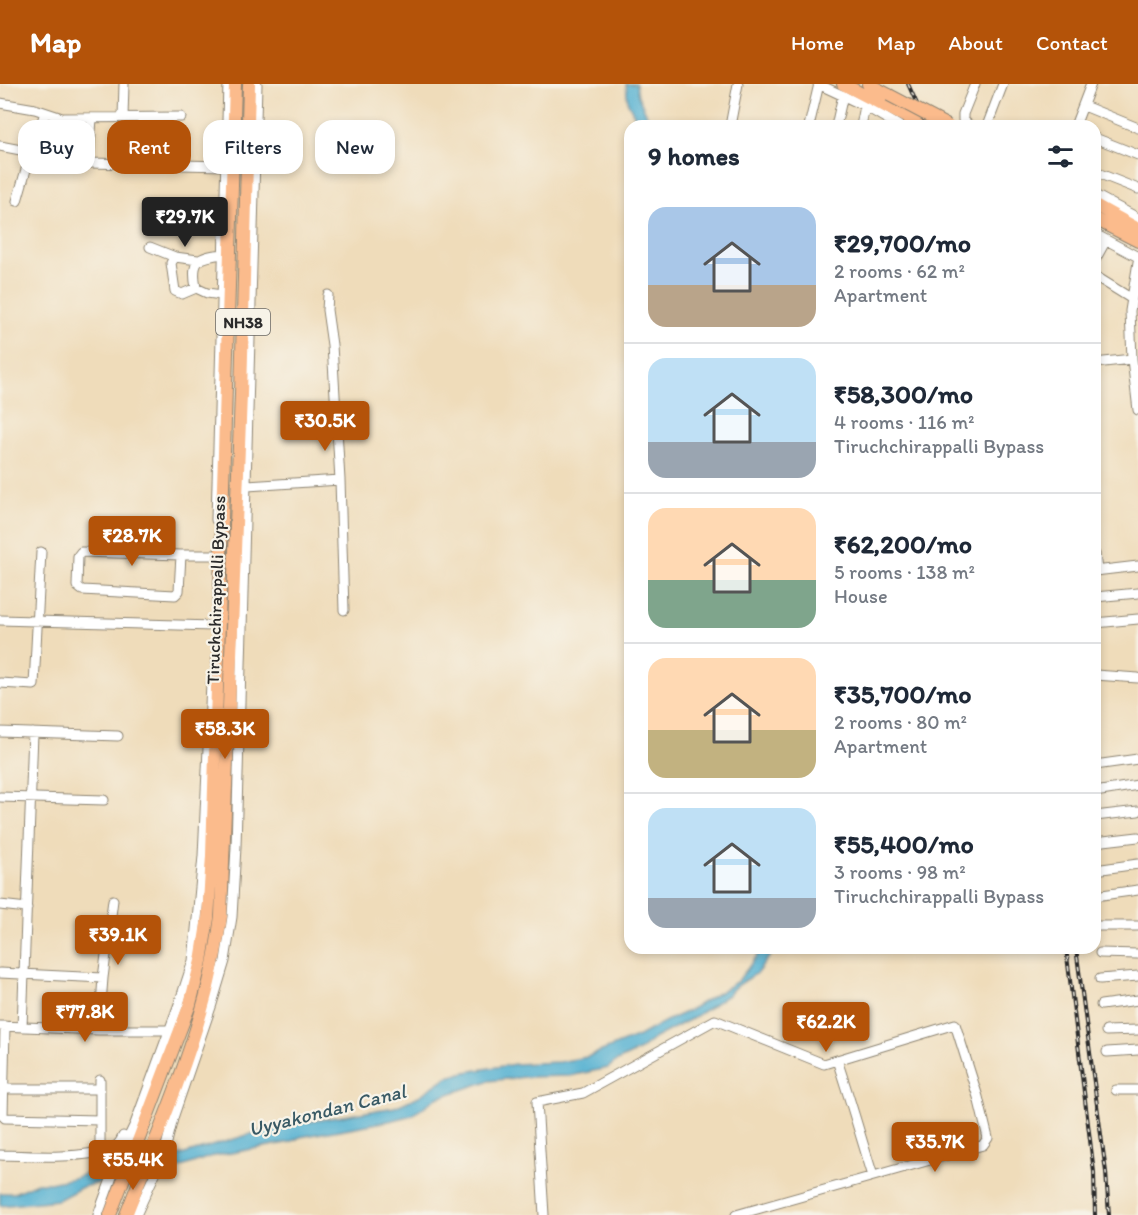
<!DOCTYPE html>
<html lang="en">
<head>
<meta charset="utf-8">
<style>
  :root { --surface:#fff; --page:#f6f6f7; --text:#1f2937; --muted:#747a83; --line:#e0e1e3; --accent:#b45309 }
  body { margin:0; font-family:Itim,sans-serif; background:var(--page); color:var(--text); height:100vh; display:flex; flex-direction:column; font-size:22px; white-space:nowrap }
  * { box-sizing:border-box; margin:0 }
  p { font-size:20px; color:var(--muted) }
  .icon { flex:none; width:33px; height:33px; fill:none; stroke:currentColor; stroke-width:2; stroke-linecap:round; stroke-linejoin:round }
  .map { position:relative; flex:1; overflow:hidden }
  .drawer { position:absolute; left:624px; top:36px; width:477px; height:834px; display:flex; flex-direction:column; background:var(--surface); border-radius:18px; box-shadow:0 3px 9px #0003 }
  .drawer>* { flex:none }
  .guide { position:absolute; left:18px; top:36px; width:516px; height:54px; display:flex; gap:12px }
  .price { position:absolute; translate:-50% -51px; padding:0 14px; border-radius:6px; background:var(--accent); color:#fff; font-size:20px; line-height:39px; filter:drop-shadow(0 2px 3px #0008) }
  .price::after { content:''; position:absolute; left:50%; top:36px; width:18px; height:14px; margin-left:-9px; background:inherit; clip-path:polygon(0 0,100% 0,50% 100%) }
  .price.selected { background:#222; color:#fff }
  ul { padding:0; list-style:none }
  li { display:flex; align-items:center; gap:18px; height:150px; padding:0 24px }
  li+li { border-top:2px solid var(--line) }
  li span { display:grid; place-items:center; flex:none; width:168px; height:120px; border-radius:18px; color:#555 }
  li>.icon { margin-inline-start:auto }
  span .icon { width:72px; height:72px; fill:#fffc; stroke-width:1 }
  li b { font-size:26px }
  h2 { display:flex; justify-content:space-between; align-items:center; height:72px; padding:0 24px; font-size:26px }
  .pill { padding:0 21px; border-radius:18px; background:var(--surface); box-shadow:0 3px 9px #0003; font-size:21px; line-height:54px }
  .pill.selected { background:var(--accent); color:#fff }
  header { display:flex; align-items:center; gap:36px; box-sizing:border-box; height:84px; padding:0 30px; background:var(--accent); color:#fff }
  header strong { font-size:28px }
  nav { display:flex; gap:33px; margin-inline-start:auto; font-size:21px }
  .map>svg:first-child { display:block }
  .water { fill:#53b0d1; stroke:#3f6e7e; stroke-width:1.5 }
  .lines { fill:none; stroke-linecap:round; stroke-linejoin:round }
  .minor-casing { stroke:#8d8472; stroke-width:11 }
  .highway-casing { stroke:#8d8472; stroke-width:14 }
  .minor { stroke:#fff; stroke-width:9 }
  .highway { stroke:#fbbb8c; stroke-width:12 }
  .rail-casing { stroke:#2b2b2b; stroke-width:4 }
  .rail { stroke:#f7f3e8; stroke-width:1.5; stroke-dasharray:4.5; stroke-linecap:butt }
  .highway-bridge-casing { stroke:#8d8472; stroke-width:14; stroke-linecap:butt }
  .highway-bridge { stroke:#fbbb8c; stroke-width:12 }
  .labels { text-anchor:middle; stroke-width:4.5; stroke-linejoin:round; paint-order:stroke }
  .shield { fill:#f7f3e8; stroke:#686764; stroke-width:1.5 }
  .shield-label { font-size:16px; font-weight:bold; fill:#2b2b2b }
  .street-label { font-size:18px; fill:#2b2b2b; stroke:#f7f3e8 }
  .water-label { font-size:20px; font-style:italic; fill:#395a65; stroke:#f7f3e8 }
</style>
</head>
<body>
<header>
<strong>Map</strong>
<nav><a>Home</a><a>Map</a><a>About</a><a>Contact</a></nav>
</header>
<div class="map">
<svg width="1138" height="1131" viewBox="0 0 1138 1131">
  <rect width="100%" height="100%" fill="#f7f3e8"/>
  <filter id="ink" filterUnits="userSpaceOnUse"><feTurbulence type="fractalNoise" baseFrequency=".0167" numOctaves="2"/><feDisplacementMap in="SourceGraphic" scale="12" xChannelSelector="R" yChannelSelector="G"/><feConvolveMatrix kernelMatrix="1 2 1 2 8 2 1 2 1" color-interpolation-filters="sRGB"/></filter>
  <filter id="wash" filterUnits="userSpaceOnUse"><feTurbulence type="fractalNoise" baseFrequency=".008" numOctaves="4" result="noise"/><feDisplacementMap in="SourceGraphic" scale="24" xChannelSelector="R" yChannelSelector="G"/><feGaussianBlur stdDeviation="1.35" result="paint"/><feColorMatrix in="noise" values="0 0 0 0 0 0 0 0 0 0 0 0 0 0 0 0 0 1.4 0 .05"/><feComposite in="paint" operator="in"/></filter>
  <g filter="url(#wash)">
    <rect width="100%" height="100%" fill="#efdcba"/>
    <!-- water -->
    <path class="water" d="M626 0H636L638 12 652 42H640L628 19Z
      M763 864H776L757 889 734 904 728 911 693 934 655 954 640 966 615 978 608 984 569 992 525 993 488 997 437 1014 412 1031 389 1037 300 1053 291 1058 209 1073 179 1084 102 1098 82 1103 58 1116 0 1122V1109H14L37 1099H50L74 1094 114 1079H135L175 1073 277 1042 314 1037 395 1023 419 1012 447 993 466 988 515 980 559 978 587 973 639 952 666 937 688 927 738 897Z"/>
  </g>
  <g filter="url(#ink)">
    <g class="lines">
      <!-- minor casing -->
      <g class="minor-casing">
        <path id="minor" d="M818 0 865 22 899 42
          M0 19 35 25 62 34 181 33
          M1084 22 1138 44
          M123 33 124 0
          M92 34 89 79 226 82
          M730 42 738 0
          M809 42 819 0
          M836 42 843 11
          M861 42 865 22
          M970 42 963 36V30L975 0
          M987 42 1003 0
          M1075 42 1091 0
          M1095 54 1138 71
          M0 62 31 68
          M1095 88 1138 105
          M1095 111 1138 134
          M17 117 31 68 45 29
          M1095 150 1138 173
          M150 163 175 173 171 179 175 207 182 210 196 204
          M175 173 198 176
          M1095 176 1106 156
          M1138 178 1130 227 1132 275 1138 326
          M1095 192 1132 215
          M222 211 207 209 196 204C191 176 198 173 223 170
          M328 211 327 226 332 261 340 396 344 526
          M1095 279 1132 275
          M247 402 340 396
          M216 436 228 0
          M1095 470 1097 487
          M181 471 81 468 78 472 77 502 82 506 175 511 179 507 181 471H215
          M1095 487 1138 482
          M1095 513 1138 509
          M0 536 213 542
          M1095 539 1138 535
          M1095 591 1138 594
          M0 599 34 601 41 468
          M0 648 118 652
          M1095 681 1138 675
          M1095 708 1138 701
          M0 713 104 716
          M1095 732 1138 727
          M1095 758 1138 753
          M1095 786 1138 780
          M1095 812 1138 806
          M0 821 27 824
          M1095 842H1138
          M1100 869 1138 870
          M0 889 103 894
          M1100 895 1138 892
          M1101 921 1138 916
          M0 942 99 946H170
          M5 942 3 1032 5 1034 100 1036
          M22 943 33 649
          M99 946 103 894 113 816
          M1106 947 1138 946
          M1107 968 1138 966
          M100 996V1067
          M4 1005H100
          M1116 1006H1138
          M0 1071C31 1072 81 1075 110 1065 117 1063 120 1059 123 1052
          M98 1131 120 1071 135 1040 179 920 193 877 203 772 211 600
          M136 1131 164 1070 174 1031 212 920 225 877 232 833 236 763 257 0
          M544 1131 537 1018 583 1009 715 936 824 980 837 976
          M736 1131 983 1061 988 1054 978 1013 955 940 837 976C850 1015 861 1054 873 1092"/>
      </g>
      <!-- highway casing -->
      <g class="highway-casing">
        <path id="highway" d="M843 0 923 42
          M868 0 889 11
          M1095 121 1138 145
          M1095 135 1138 157
          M110 1131 190 920 201 877 208 834 212 772 235 0
          M126 1131C153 1061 184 991 204 918 212 890 217 861 221 832L241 310 249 0"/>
      </g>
      <!-- minor -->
      <use href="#minor" class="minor"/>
      <!-- highway -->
      <use href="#highway" class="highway"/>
      <!-- rail casing -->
      <g class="rail-casing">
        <path id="rail" d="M908 0 927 42
          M1066 864 1094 1088 1095 1131
          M1076 864 1106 1088 1109 1131"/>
      </g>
      <!-- rail -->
      <use href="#rail" class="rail"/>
      <!-- highway-bridge casing -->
      <g class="highway-bridge-casing">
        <path id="highway-bridge" d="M889 11 948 42"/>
      </g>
      <!-- highway-bridge -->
      <use href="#highway-bridge" class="highway-bridge"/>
    </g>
  </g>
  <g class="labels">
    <!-- shield labels -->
    <rect class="shield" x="216" y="225" width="54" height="26" rx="4.5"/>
    <g class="shield-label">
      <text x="243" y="244">NH38</text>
    </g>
    <!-- street labels -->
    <g class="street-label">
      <text transform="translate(216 506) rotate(-88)" y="6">Tiruchchirappalli Bypass</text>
    </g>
    <!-- water labels -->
    <g class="water-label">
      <text transform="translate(327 1026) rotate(-14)" y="7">Uyyakondan Canal</text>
    </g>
  </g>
</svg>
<b class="price selected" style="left:185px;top:164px">₹29.7K</b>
<b class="price" style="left:325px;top:368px">₹30.5K</b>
<b class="price" style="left:132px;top:483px">₹28.7K</b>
<b class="price" style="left:225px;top:676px">₹58.3K</b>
<b class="price" style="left:118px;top:882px">₹39.1K</b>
<b class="price" style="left:85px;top:959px">₹77.8K</b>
<b class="price" style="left:826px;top:969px">₹62.2K</b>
<b class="price" style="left:935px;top:1089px">₹35.7K</b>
<b class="price" style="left:133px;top:1107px">₹55.4K</b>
<div class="guide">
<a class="pill">Buy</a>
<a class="pill selected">Rent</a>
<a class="pill">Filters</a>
<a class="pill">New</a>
</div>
<section class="drawer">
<h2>9 homes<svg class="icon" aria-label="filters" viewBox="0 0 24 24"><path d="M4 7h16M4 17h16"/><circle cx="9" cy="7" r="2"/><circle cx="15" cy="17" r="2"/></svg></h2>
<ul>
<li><span style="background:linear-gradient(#a9c7e8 65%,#b9a48a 0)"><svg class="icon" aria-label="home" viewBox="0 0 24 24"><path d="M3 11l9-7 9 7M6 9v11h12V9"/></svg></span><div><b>₹29,700/mo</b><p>2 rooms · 62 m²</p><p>Apartment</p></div></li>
<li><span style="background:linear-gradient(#bfe0f5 70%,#9aa5b1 0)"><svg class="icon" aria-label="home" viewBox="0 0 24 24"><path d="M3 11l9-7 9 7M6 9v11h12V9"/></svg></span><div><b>₹58,300/mo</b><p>4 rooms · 116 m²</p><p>Tiruchchirappalli Bypass</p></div></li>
<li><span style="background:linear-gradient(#ffd9b3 60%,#7fa58c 0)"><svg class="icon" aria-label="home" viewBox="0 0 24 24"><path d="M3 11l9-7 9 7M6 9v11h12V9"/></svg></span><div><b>₹62,200/mo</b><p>5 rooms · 138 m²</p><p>House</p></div></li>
<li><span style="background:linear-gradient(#ffd9b3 60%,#c2b280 0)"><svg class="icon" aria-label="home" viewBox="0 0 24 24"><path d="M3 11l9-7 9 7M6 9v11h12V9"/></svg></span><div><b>₹35,700/mo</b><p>2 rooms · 80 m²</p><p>Apartment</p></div></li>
<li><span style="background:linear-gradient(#bfe0f5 75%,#9aa5b1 0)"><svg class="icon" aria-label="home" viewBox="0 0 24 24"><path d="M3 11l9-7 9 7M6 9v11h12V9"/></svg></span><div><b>₹55,400/mo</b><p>3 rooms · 98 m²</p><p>Tiruchchirappalli Bypass</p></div></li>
</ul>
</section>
</div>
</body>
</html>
